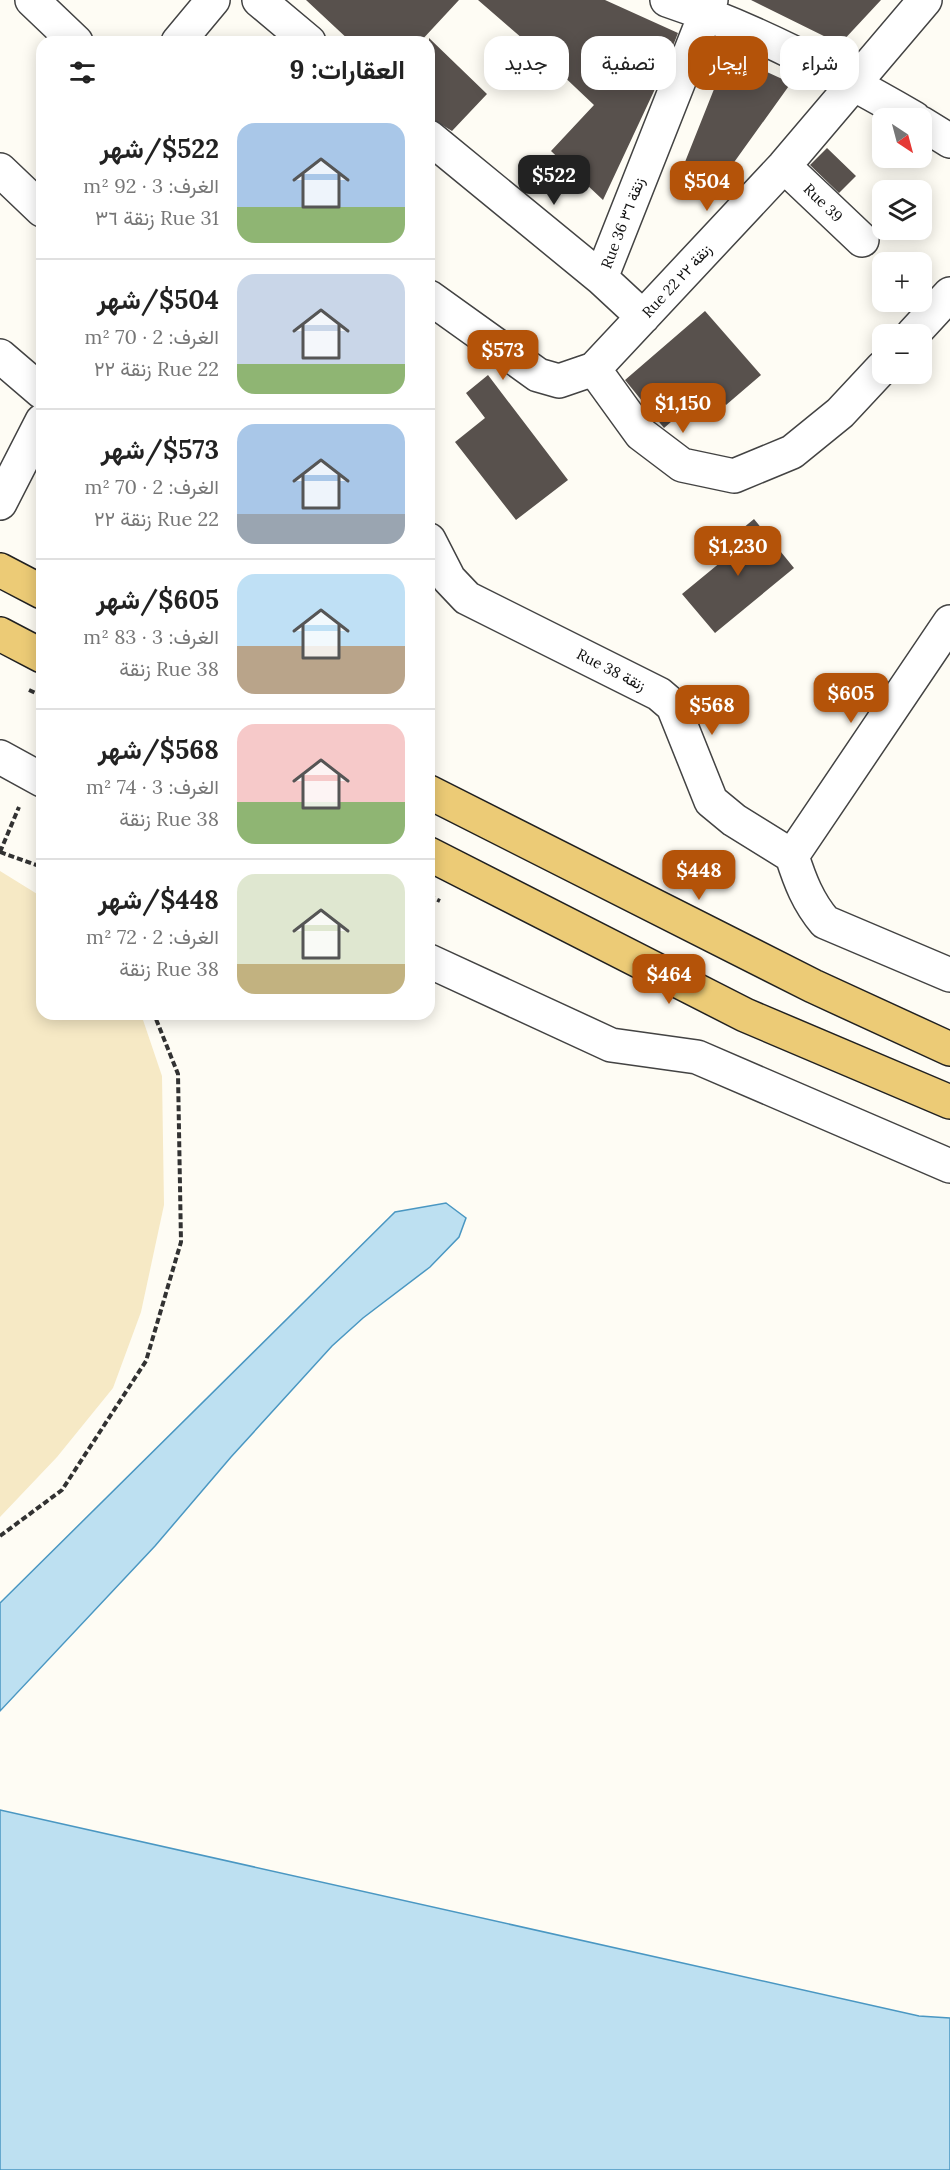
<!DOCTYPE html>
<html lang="ar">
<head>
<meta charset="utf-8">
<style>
  :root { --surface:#fff; --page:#f2f2f2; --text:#222; --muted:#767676; --line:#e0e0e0; --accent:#b45309 }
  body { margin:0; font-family:Lora,Vazirmatn,serif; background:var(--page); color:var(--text); direction:rtl; height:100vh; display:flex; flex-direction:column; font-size:22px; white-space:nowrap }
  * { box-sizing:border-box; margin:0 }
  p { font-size:20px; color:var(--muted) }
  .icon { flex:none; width:33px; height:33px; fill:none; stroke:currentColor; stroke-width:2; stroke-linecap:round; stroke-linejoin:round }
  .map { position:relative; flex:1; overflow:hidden; direction:ltr }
  .panel { position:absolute; left:36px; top:36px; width:399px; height:984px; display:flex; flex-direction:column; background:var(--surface); border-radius:18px; box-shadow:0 3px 15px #0003; direction:rtl }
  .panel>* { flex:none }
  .hud { position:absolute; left:453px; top:36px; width:406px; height:54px; direction:rtl; display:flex; gap:12px }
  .needle { width:39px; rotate:144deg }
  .fabs { position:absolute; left:872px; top:108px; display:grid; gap:12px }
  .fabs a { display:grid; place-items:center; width:60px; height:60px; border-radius:12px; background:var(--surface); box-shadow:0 3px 15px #0003; font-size:30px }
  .price { position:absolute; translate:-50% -51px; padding:0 14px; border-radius:12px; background:var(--accent); color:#fff; font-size:20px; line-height:39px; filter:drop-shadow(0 2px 3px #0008) }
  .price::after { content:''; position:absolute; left:50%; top:36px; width:18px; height:14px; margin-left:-9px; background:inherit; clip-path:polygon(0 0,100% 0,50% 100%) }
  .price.current { background:#222; color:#fff }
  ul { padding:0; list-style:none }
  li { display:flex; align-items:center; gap:18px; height:150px; padding:0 30px }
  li+li { border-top:2px solid var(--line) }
  li span { display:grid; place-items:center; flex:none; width:168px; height:120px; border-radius:18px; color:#555 }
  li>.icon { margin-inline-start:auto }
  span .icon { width:72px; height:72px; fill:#fffc; stroke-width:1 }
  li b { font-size:26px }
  h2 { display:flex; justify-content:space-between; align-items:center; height:72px; padding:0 30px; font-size:26px }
  .pill { padding:0 21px; border-radius:18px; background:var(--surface); box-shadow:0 3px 15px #0003; font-size:21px; line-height:54px }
  .pill.current { background:var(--accent); color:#fff }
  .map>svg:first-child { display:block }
  .sand { fill:#f6e9c5 }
  .water { fill:#bde0f1; stroke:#4a97c2; stroke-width:1.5 }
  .building { fill:#58514d }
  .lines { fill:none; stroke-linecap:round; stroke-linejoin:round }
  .minor-casing { stroke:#434343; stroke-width:36 }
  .major-casing { stroke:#212121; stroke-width:36 }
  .path { stroke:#323232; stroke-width:4; stroke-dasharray:6 3; stroke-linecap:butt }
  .minor { stroke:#fff; stroke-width:33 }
  .major { stroke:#eccb76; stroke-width:33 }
  .labels { text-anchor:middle; stroke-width:6; stroke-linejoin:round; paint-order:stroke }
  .street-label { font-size:15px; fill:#101010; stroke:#fff }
</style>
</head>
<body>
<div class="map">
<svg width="950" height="2170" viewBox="0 0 950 2170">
  <rect width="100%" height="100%" fill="#fefcf4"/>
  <!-- sand -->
  <path class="sand" d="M0 871 42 897V1014H141L162 1076 164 1205 141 1312 113 1388 57 1457 0 1517Z"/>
  <!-- water -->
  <path class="water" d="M446 1203 466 1218 459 1237 430 1267 363 1318 332 1346 231 1457 155 1546 0 1711V1603L395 1212Z
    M0 1810 919 2016 950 2018V2170H0Z"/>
  <!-- building -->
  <path class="building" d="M306 0H459L420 42H351Z
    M478 0H605L678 33 662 74 603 200 551 151 594 105 538 52Z
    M751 0H881L840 44Z
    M429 38 487 94 452 131 429 117Z
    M728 54 791 83 712 193 681 172Z
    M827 148 856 176 839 193 810 165Z
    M705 311 761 375 726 405 710 388 664 428 625 380Z
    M488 375 568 480 516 520 455 442 485 418 466 393Z
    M754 519 794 568 715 633 682 594 727 557 719 548Z"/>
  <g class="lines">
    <!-- minor casing -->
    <g class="minor-casing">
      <path id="minor" d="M32 0 76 42
        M259 0 309 42
        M667 0C757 30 832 71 914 118
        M178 42 213 0
        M921 123 950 141
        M429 137 601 278 643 317
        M784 166 862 240
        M0 170 42 210
        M601 278 711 0
        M429 297 538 375 559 381 594 369 784 166 925 0
        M913 334 950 294
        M0 356 42 392
        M594 369 641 434 682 465 734 476 792 452 840 413 882 368
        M0 503 42 421
        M429 540 449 579 467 598 659 694 673 706 711 801 734 820 792 856C800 881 808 902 825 922L950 975
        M0 757 42 780
        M792 856 950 622
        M429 961 611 1045 697 1057 950 1166"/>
    </g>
    <!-- major casing -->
    <g class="major-casing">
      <path id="major" d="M0 570 42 592
        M0 634 42 656
        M429 792 813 986 950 1049
        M429 854 745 1015 950 1102"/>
    </g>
    <!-- path -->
    <path class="path" d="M29 690 42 696
      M0 852 19 807
      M0 852 42 867
      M429 896 440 901
      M0 1536 62 1490 146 1361 181 1242 178 1074 154 1014"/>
    <!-- minor -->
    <use href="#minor" class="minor"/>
    <!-- major -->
    <use href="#major" class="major"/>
  </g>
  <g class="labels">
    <!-- street labels -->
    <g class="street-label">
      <text transform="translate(823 203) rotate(44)" y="5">Rue 39</text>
      <text transform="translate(623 223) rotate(-69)" y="5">Rue 36 زنقة ٣٦</text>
      <text transform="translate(677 281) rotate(-47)" y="5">Rue 22 زنقة ٢٢</text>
      <text transform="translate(611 670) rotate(27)" y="5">Rue 38 زنقة</text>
    </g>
  </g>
</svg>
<div class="fabs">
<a><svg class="needle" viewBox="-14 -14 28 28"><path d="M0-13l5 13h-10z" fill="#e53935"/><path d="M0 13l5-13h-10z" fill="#767676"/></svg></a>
<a><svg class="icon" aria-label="layers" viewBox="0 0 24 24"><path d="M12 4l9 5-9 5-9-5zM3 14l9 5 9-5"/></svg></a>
<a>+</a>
<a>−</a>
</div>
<b class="price current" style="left:554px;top:206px">$522</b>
<b class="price" style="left:707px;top:212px">$504</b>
<b class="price" style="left:503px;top:381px">$573</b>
<b class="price" style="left:683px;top:434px">$1,150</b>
<b class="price" style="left:738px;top:577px">$1,230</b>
<b class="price" style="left:851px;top:724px">$605</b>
<b class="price" style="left:712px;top:736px">$568</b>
<b class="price" style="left:699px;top:901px">$448</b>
<b class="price" style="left:669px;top:1005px">$464</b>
<div class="hud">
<a class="pill">شراء</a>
<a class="pill current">إيجار</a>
<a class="pill">تصفية</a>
<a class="pill">جديد</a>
</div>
<section class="panel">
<h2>العقارات: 9<svg class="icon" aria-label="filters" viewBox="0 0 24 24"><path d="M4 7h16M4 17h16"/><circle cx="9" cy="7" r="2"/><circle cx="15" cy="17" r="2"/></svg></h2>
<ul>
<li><span style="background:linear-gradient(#a9c7e8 70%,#8fb573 0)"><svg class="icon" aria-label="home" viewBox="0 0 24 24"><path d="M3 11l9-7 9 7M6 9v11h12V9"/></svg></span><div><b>$522/شهر</b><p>الغرف: 3 · 92 m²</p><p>Rue 31 زنقة ٣٦</p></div></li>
<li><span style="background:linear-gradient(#c9d6e8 75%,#8fb573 0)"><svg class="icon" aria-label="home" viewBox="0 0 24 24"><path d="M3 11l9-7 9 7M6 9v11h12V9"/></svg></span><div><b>$504/شهر</b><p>الغرف: 2 · 70 m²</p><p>Rue 22 زنقة ٢٢</p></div></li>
<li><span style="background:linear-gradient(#a9c7e8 75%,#9aa5b1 0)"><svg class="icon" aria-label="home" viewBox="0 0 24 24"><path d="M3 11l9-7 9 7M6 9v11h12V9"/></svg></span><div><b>$573/شهر</b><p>الغرف: 2 · 70 m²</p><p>Rue 22 زنقة ٢٢</p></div></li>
<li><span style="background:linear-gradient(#bfe0f5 60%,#b9a48a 0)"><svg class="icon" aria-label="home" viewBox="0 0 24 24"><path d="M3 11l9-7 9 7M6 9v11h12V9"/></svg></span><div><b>$605/شهر</b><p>الغرف: 3 · 83 m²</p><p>Rue 38 زنقة</p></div></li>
<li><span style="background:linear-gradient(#f6c9c9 65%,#8fb573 0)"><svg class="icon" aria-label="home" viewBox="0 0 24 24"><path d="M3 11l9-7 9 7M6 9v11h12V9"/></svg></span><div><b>$568/شهر</b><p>الغرف: 3 · 74 m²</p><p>Rue 38 زنقة</p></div></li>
<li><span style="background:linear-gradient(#dfe7d0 75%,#c2b280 0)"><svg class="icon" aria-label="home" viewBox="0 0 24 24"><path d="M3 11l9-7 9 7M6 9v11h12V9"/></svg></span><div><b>$448/شهر</b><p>الغرف: 2 · 72 m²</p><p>Rue 38 زنقة</p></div></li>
</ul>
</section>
</div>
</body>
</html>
